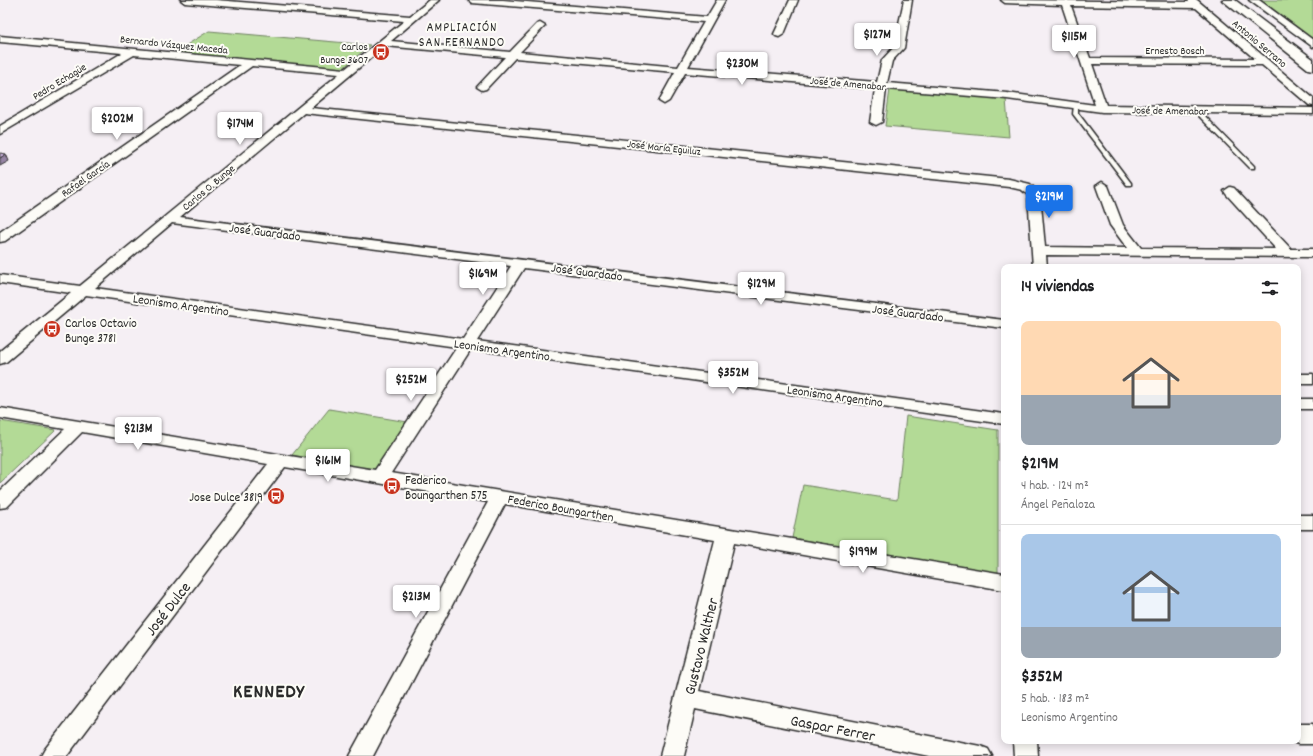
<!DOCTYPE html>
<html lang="es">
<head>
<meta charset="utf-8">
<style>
  :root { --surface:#fff; --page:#f2f2f2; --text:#202124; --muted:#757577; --line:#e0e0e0; --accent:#1a73e8 }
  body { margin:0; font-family:Dekko,sans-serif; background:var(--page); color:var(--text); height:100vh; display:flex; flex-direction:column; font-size:15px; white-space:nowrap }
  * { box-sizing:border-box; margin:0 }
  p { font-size:13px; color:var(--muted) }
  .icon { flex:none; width:22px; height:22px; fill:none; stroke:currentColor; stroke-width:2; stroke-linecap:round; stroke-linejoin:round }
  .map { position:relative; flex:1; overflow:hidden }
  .side { position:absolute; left:1001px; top:264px; width:300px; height:480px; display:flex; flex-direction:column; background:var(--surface); border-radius:8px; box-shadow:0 2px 10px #0003 }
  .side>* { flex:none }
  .price { position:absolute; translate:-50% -34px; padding:0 9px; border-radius:4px; background:#fff; color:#222; font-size:13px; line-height:26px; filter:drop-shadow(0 1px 2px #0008) }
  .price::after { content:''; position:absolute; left:50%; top:24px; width:12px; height:9px; margin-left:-6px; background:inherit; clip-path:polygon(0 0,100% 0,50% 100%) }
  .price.on { background:var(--accent); color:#fff }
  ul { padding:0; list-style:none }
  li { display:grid; align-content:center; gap:8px; height:212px; padding:0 20px }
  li+li { border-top:1px solid var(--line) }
  li span { display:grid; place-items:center; height:124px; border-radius:8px; color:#555 }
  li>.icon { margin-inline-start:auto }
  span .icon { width:72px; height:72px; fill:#fffc; stroke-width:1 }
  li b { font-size:17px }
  h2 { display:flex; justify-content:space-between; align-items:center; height:48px; padding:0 20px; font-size:17px }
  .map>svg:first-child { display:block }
  .green { fill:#b3da96; stroke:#6f8260 }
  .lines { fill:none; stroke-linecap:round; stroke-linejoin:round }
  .lane-casing { stroke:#2b2b2b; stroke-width:3 }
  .street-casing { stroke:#2b2b2b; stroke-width:3 }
  .secondary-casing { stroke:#2b2b2b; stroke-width:3 }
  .lane { fill:#fdfcf7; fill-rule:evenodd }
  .street { fill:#fdfcf7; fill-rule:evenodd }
  .secondary { fill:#fdfcf7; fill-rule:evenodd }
  .shaded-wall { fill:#9684a4; stroke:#2b2b2b }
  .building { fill:#d6bcea; stroke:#2b2b2b }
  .labels { text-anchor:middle; stroke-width:4; stroke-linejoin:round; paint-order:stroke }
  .far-street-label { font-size:11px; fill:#2b2b2b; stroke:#fdfcf7 }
  .far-poi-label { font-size:11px; fill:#2b2b2b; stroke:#fdfcf7; text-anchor:end }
  .far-quarter-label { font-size:13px; letter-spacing:1px; fill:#2b2b2b; stroke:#fdfcf7 }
  .street-label { font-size:13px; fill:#2b2b2b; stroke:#fdfcf7 }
  .poi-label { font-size:13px; fill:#2b2b2b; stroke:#fdfcf7; text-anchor:start }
  .near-street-label { font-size:16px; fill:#2b2b2b; stroke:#fdfcf7 }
  .near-district-label { font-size:20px; font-weight:bold; letter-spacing:1px; fill:#2b2b2b; stroke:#fdfcf7 }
</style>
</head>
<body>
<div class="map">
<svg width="1313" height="756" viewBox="0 0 1313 756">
  <rect width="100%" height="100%" fill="#f5eff4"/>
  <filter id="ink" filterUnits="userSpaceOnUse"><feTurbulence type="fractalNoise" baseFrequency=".025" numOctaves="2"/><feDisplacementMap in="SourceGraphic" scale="8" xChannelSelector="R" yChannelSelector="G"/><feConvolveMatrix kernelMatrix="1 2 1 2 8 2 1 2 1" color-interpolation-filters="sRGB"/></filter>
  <g filter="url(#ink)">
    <!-- green -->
    <path class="green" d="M1253 0H1313V44Z
      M209 31 370 45 341 70 172 54Z
      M890 89 1006 99 1009 137 885 126Z
      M329 409 408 422 374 470 292 455Z
      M906 416 998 430V574L792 538 803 485 897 500Z
      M0 421 56 430 0 483Z"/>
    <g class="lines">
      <!-- lane casing -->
      <g class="lane-casing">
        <path id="lane" d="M1074 105H1078V113L1131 183V185H1127L1073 114Z
          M1196 108 1198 109 1254 166V168H1250L1194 111 1193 110Z"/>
      </g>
      <!-- street casing -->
      <g class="street-casing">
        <path id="street" d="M181 0H216L410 16 430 0H439L391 41 510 52 537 24 540 23 545 26 520 52 678 67 704 22 472 3 468 0H503L707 17 717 0H725L688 67 877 82 882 60 894 47 904 0H912L904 48 892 61 887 83 1007 93 1095 105 1062 5 1005 3 1001 0 1189 2 1188 0H1197L1313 98V106L1309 105 1262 65 1092 64 1106 105 1313 108V114L1102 112 1007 99 886 89 882 122 876 125 870 122 875 89 685 73 669 101 664 104 659 101 675 72 515 58 486 89 482 90 477 87 505 57 385 46 311 108 1009 179 1030 184 1040 194 1045 247 1127 248 1110 225 1096 186 1102 182 1108 186 1123 225 1141 248 1276 249 1226 194 1224 191 1230 187 1234 188 1291 249H1313V257L1046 255 1047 267H1033L1028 195 1022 190 1009 187 304 113 180 217 1004 320V328L524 268 477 341 1004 414V424L471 349 391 473 1004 574V590L734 543 699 691 980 746 988 749 992 756H929L695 709 684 756H660L715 540 505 504 373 756H349L488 502 285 467 67 756H41L45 749 268 464 82 432 7 507 0 508V491L65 429 0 418V408L375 470 457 347 86 295 6 362 0 364V351L71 293 0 283V275L80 286 339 74 252 66 5 241 0 242V232L240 65 134 55 0 134V126L122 53 0 42V36L345 69 404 21 185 3ZM1071 6 1196 8 1255 59 1090 58ZM172 223 511 266 463 339 95 288Z
          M790 0H798L784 34 779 37 776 36 774 34Z
          M1249 0H1259L1313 40V47Z
          M1298 374H1313V384H1298Z
          M1298 399H1313V409H1298Z
          M1298 515H1313V529H1298Z
          M1298 724H1313V744H1298L1290 741H1298Z
          M1013 741H1037L1038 756H1014Z"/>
      </g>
      <!-- secondary casing -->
      <g class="secondary-casing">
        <path id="secondary" d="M1222 0H1235L1313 59V70L1308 69Z"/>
      </g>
      <!-- lane -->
      <use href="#lane" class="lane"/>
      <!-- street -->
      <use href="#street" class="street"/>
      <!-- secondary -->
      <use href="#secondary" class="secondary"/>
    </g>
    <!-- shaded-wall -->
    <path class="shaded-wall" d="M6 154 9 161 0 166V158Z"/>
    <!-- building -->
    <path class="building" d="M0 153 6 154 0 158Z"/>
  </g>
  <!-- icons -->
  <defs>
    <g id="bus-disc" transform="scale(0.9)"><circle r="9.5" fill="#c8321e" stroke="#fdfcf7"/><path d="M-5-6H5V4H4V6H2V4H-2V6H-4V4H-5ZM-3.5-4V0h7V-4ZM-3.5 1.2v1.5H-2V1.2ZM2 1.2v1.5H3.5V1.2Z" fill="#fff"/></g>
  </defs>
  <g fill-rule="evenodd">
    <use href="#bus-disc" x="381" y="52"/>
    <use href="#bus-disc" x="52" y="329"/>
    <use href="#bus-disc" x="392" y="486"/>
    <use href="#bus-disc" x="276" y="496"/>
  </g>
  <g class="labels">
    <!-- far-street labels -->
    <g class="far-street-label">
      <text transform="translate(1260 43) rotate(40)" y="4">Antonio Serrano</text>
      <text transform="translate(174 44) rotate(6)" y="4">Bernardo Vázquez Maceda</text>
      <text x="1175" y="54">Ernesto Bosch</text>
      <text transform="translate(59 81) rotate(-31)" y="4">Pedro Echagüe</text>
      <text transform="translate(848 83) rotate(5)" y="4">José de Amenabar</text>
      <text transform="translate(1170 110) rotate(1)" y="4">José de Amenabar</text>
      <text transform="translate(664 147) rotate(6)" y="4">José María Eguiluz</text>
      <text transform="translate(85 178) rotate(-35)" y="4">Rafael García</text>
      <text transform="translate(208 187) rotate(-40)" y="4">Carlos O. Bunge</text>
    </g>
    <!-- far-poi labels -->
    <g class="far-poi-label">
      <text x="368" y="50">Carlos<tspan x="368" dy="13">Bunge 3607</tspan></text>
    </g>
    <!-- far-quarter labels -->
    <g class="far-quarter-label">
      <text x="462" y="31">AMPLIACIÓN<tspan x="462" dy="15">SAN FERNANDO</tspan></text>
    </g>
    <!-- street labels -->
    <g class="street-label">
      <text transform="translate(265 231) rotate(7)" y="5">José Guardado</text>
      <text transform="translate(587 271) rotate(7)" y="5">José Guardado</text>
      <text transform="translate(181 304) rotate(8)" y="5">Leonismo Argentino</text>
      <text transform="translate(908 312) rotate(7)" y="5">José Guardado</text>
      <text transform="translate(502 349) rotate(8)" y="5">Leonismo Argentino</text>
      <text transform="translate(835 395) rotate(8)" y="5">Leonismo Argentino</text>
      <text transform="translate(561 507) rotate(10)" y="5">Federico Boungarthen</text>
    </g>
    <!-- poi labels -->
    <g class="poi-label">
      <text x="65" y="327">Carlos Octavio<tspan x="65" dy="15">Bunge 3781</tspan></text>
      <text x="405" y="484">Federico<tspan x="405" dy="15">Boungarthen 575</tspan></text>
      <text x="263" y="501" text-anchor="end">Jose Dulce 3819</text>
    </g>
    <!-- near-street labels -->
    <g class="near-street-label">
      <text transform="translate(167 608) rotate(-52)" y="6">José Dulce</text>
      <text transform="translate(700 646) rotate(-76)" y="6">Gustavo Walther</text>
      <text transform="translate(833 727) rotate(11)" y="6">Gaspar Ferrer</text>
    </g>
    <!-- near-district labels -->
    <g class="near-district-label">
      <text x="269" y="697">KENNEDY</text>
    </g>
  </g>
</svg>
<b class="price" style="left:877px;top:57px">$127M</b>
<b class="price" style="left:1074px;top:59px">$115M</b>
<b class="price" style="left:742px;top:86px">$230M</b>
<b class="price" style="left:117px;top:141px">$202M</b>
<b class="price" style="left:240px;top:146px">$174M</b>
<b class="price on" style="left:1049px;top:219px">$219M</b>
<b class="price" style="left:483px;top:296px">$169M</b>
<b class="price" style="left:761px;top:306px">$129M</b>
<b class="price" style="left:733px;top:395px">$352M</b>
<b class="price" style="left:411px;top:402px">$252M</b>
<b class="price" style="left:138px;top:451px">$213M</b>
<b class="price" style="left:328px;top:483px">$161M</b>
<b class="price" style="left:863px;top:574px">$199M</b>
<b class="price" style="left:416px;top:619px">$213M</b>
<section class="side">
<h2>14 viviendas<svg class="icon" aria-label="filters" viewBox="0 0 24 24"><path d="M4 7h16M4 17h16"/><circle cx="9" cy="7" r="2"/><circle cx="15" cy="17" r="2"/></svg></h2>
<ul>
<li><span style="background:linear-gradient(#ffd9b3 60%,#9aa5b1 0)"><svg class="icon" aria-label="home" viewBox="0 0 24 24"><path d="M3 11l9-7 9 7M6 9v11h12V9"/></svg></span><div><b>$219M</b><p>4 hab. · 124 m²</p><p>Ángel Peñaloza</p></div></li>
<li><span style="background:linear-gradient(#a9c7e8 75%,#9aa5b1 0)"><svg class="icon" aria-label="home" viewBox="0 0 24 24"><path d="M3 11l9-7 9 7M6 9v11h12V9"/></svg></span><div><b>$352M</b><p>5 hab. · 183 m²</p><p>Leonismo Argentino</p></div></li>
</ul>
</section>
</div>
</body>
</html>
